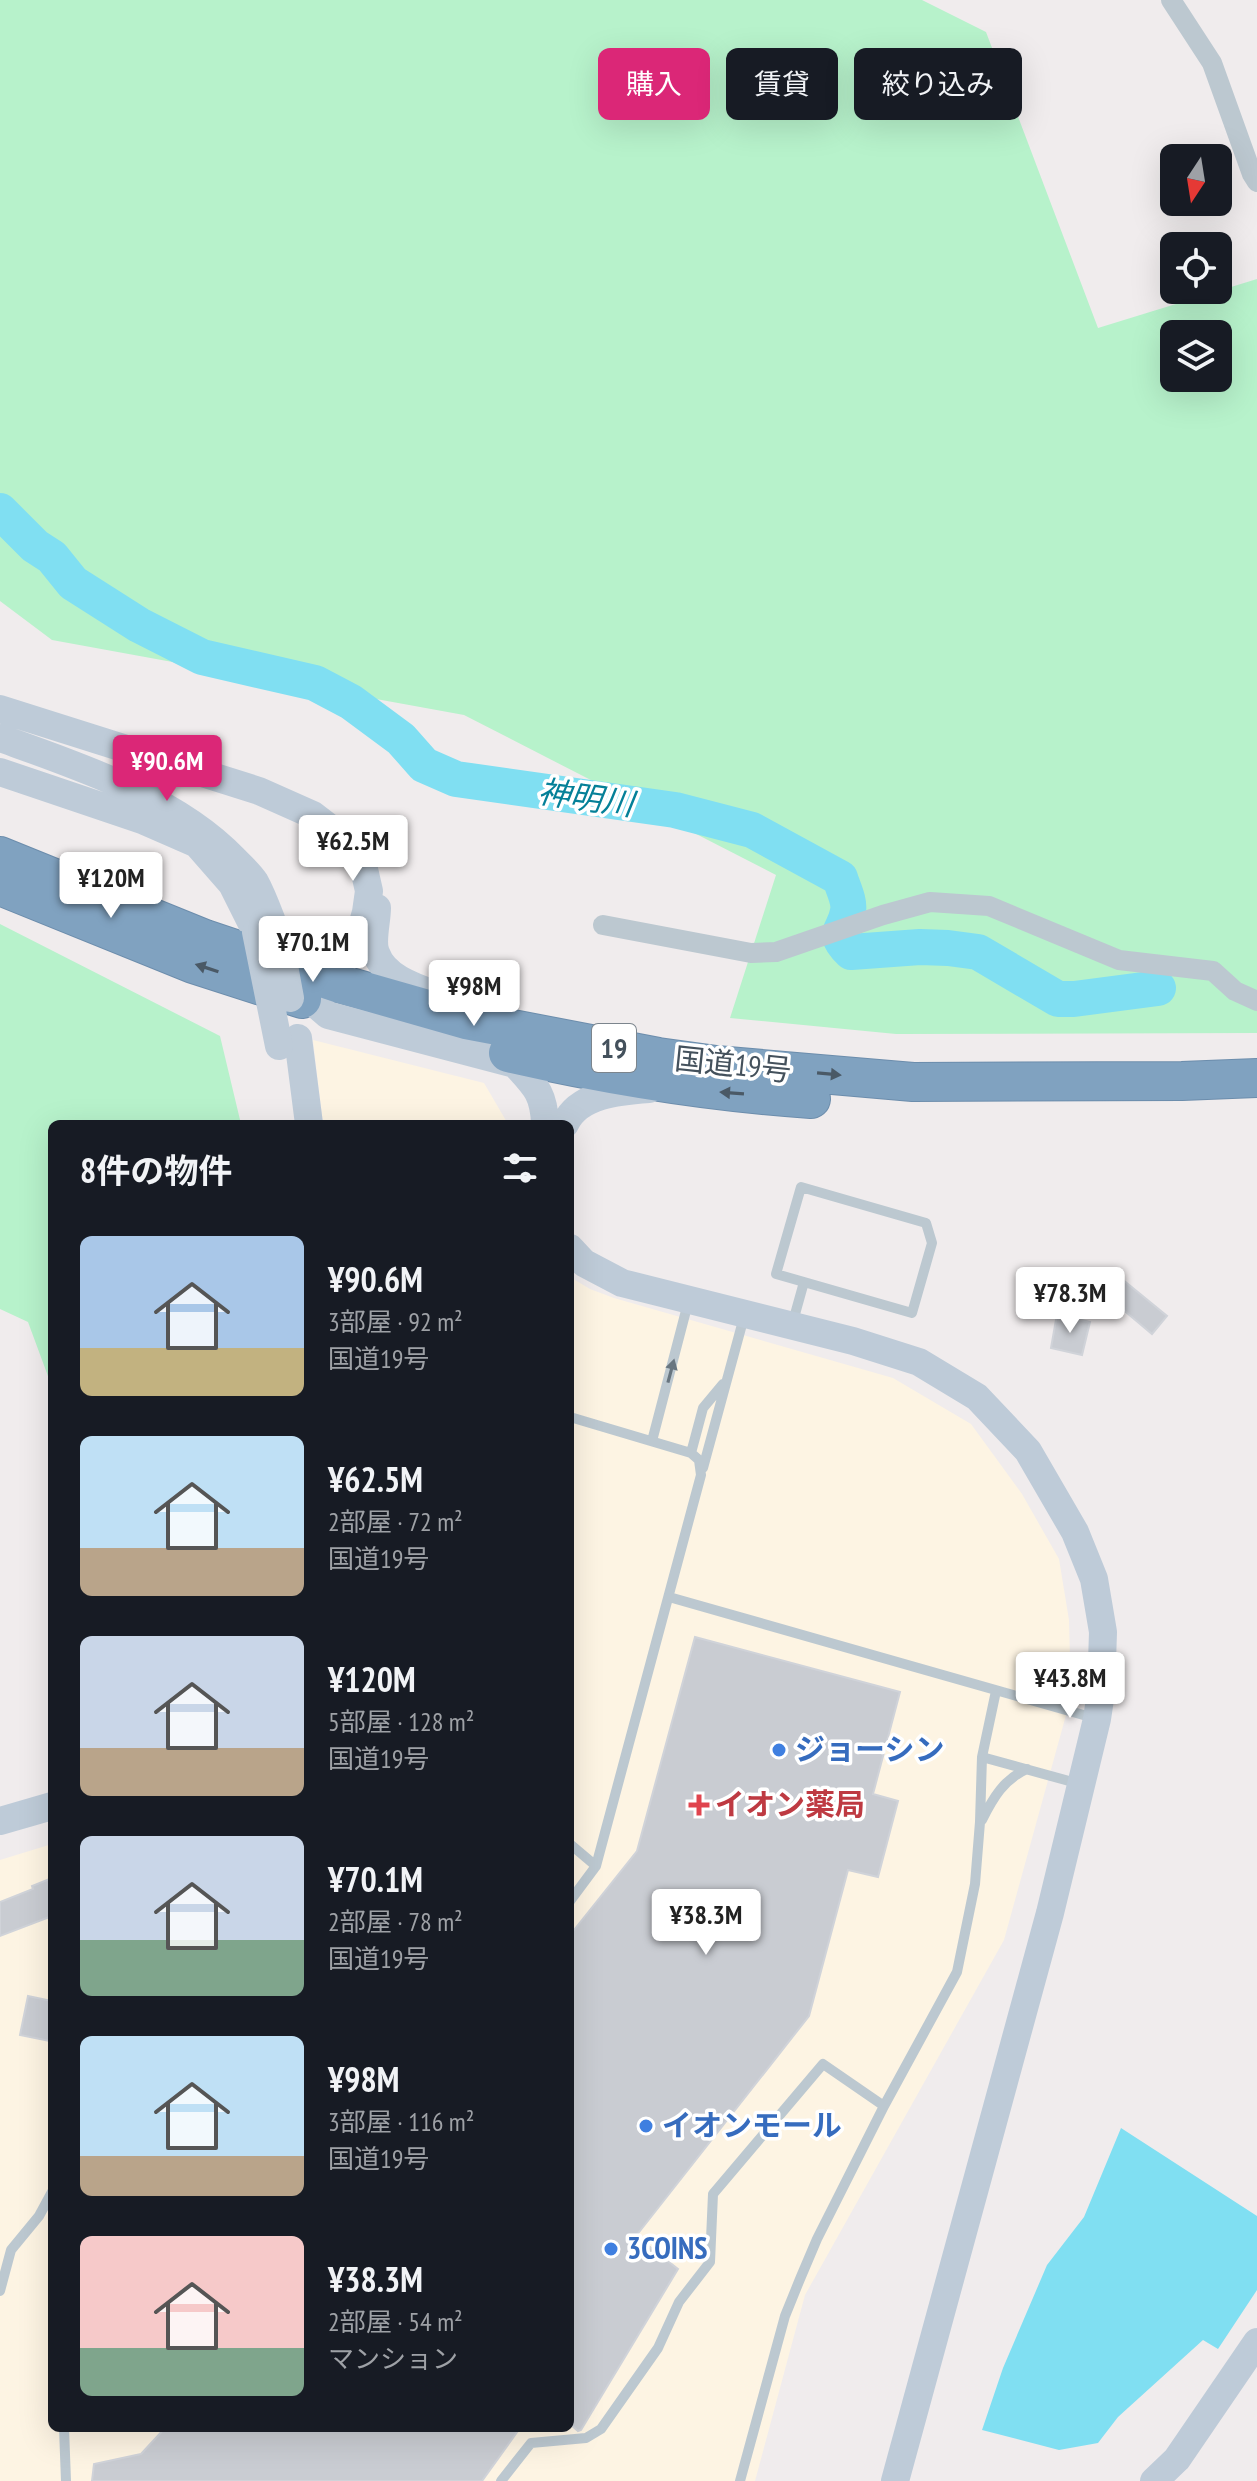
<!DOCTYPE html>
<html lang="ja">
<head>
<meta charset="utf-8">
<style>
  :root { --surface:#171b24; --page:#242831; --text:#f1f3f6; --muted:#9ea1a6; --accent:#db2777 }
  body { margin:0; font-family:"PT Sans Narrow","Noto Sans JP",sans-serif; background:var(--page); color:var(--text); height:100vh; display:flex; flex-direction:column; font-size:30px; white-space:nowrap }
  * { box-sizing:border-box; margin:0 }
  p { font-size:26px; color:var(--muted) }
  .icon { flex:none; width:44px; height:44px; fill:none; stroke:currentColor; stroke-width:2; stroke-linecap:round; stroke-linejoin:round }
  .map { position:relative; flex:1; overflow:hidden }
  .details { position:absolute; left:48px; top:1120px; width:526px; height:1312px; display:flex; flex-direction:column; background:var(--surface); border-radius:12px; box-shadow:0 8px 32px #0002 }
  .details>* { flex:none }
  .banner { position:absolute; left:598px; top:48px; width:538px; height:72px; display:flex; gap:16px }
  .needle { width:52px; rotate:192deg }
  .fabs { position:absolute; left:1160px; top:144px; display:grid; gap:16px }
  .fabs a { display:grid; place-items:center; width:72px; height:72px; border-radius:12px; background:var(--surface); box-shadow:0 8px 32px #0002; font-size:40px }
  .price { position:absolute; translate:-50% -68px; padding:0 18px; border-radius:8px; background:#fff; color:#222; font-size:26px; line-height:52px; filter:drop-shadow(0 2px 4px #0008) }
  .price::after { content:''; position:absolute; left:50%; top:48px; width:24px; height:18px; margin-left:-12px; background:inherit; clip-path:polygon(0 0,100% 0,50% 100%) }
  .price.active { background:var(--accent); color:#fff }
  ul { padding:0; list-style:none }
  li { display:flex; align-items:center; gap:24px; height:200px; padding:0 32px }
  li span { display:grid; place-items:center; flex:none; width:224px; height:160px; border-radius:12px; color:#555 }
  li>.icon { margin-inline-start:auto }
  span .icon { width:96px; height:96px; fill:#fffc; stroke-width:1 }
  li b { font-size:34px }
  h2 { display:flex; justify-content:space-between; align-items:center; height:96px; padding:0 32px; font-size:34px }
  .pill { padding:0 28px; border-radius:12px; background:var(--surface); box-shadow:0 8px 32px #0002; font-size:28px; line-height:72px }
  .pill.active { background:var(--accent); color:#fff }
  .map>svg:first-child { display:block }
  .commercial { fill:#fdf4e3 }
  .green { fill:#b7f2cb; fill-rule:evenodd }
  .water { fill:#80dff2 }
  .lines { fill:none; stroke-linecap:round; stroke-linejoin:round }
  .river { stroke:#80dff2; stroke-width:36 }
  .building { fill:#c9ccd2; stroke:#d0d3d9; stroke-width:2 }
  .highway-casing { stroke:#6c8dac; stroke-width:40 }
  .lane { stroke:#bcc8d0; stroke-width:10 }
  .street { stroke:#bcc8d0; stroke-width:20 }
  .secondary { stroke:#becbd8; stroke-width:28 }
  .highway { stroke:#80a2c0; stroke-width:38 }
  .secondary-bridge { stroke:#becbd8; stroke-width:28 }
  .oneway { fill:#4a5966 }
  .oneway2 { fill:#68757f }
  .shop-dot { fill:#3f7fe0; stroke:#fff; stroke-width:3 }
  .health-dot { fill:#e0444e; stroke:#fff; stroke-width:3 }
  .labels { text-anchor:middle; stroke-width:7; stroke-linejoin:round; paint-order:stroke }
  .shield { fill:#fff; stroke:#7c858d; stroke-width:2 }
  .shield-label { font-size:28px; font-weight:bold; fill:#44515c }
  .street-label { font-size:30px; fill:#44515c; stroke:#fff }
  .shop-label { font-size:30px; font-weight:bold; fill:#366cbe; stroke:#fff; text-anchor:start }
  .health-label { font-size:30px; font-weight:bold; fill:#be3a42; stroke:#fff; text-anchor:start }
  .water-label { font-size:32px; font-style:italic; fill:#048098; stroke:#fff }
</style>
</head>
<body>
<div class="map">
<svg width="1257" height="2481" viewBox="0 0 1257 2481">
  <rect width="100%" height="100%" fill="#f0eced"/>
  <!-- commercial -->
  <path class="commercial" d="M313 1040 484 1083 508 1124H323Z
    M570 1277 590 1289 614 1298 893 1378 971 1424 1022 1494 1059 1559 1069 1620 1071 1697 1004 1940 805 2295 755 2481H0V1860L52 1844V2428H570Z"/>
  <!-- green -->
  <path class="green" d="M0 0H922L986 32 1098 328 1257 279V1033L896 1034 730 1018 776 875 464 715 52 640 0 601ZM1174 334H1218V378H1174Z
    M0 924 220 1036 241 1124H52V1387L28 1322 0 1309Z"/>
  <!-- water -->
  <path class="water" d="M1121 2128 1257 2216V2290L1218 2349 1203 2340 1118 2417 1098 2443 1059 2450 982 2430 1003 2368 1047 2265 1084 2217Z"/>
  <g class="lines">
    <!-- river -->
    <path class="river" d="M0 511 35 546 52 557 73 583 139 625 202 657 315 683 351 702 401 739 424 765 456 779 675 810 752 830 840 878C843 888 850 901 848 911 845 932 830 932 851 952L920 947 948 948 978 952 1058 999H1074L1158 988"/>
  </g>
  <!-- building -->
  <path class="building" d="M1117 1275 1167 1316 1152 1334 1102 1292Z
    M1057 1314 1090 1322 1082 1355 1051 1348Z
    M695 1637 900 1692 873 1794 898 1801 878 1877 848 1870 809 2016 636 2236 678 2269 581 2430 578 2431 570 2424V1935L637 1851Z
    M52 1878V1916L0 1936V1902L33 1889 32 1886Z
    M28 1996 52 2001 50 2041 20 2035Z
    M165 2428H520L482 2481H92L94 2464 141 2454Z"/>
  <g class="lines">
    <!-- highway casing -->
    <g class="highway-casing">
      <path id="highway" d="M0 856 205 939 340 984 466 1020 658 1057 716 1065 913 1082 1182 1081 1257 1078
        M0 886 193 964 302 999
        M508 1053C609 1076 707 1092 811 1099"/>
    </g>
    <!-- lane -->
    <path class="lane" d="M792 1325 804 1282 776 1274 801 1187 926 1223 932 1243 912 1313 804 1282
      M570 1417 691 1453 699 1460 701 1475 596 1866 570 1901
      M652 1441 688 1303
      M691 1453 703 1408 723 1384
      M703 1468 744 1317
      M669 1597 1094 1718
      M982 1757 1080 1784
      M982 1820C993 1798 1004 1779 1027 1769
      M570 1844 596 1866
      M0 2291 11 2250 39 2216 52 2192
      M64 2428 66 2481
      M501 2481 531 2443 586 2438 601 2429 658 2348 679 2302 710 2262 713 2194 823 2064 884 2106
      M740 2481 785 2316 800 2279 817 2239 884 2106 957 1972 975 1884 980 1822 982 1757 996 1691"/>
    <!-- street -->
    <path class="street" d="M1171 0 1212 63 1252 174 1257 182
      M603 925 751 953 776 952 883 915 930 902 989 906 1119 960 1213 971 1235 991 1257 1001"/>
    <!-- secondary -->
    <path class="secondary" d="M0 709 259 791 313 815 352 845 364 869 369 891 366 912 360 933 347 957 306 958 281 951
      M0 738C78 766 176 798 234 859 241 866 250 874 255 882 265 900 271 921 279 939
      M0 772 142 820 197 844 232 884 256 932
      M377 908C377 921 371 942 376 953 385 980 421 989 445 998
      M313 1002 328 1015 515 1064C535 1086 544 1093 545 1124
      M298 1038 309 1124
      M565 1124C578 1094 620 1091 649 1089
      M570 1248 584 1263 622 1283 853 1341 919 1362 977 1397 1028 1451 1075 1532 1094 1579 1103 1632 1101 1692 1097 1719 1050 1913 895 2481
      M0 1821 52 1806
      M1154 2481 1177 2459 1257 2342"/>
    <!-- highway -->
    <use href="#highway" class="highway"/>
    <!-- secondary-bridge -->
    <path class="secondary-bridge" d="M256 932 279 1046
      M279 939 290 998"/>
  </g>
  <!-- one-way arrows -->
  <defs><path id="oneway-solid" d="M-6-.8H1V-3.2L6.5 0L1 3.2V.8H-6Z" transform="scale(2)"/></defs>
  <g class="oneway">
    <use href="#oneway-solid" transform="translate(207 968) rotate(-162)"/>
    <use href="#oneway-solid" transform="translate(829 1074) rotate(5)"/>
    <use href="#oneway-solid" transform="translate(732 1093) rotate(-176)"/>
  </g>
  <use class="oneway2" href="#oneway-solid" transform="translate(671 1371) rotate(-75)"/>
  <!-- markers -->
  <g class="shop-dot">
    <circle cx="779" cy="1750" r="8"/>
    <circle cx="646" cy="2126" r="8"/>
    <circle cx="611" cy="2249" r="8"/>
  </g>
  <path class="health-dot" d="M695 1793h8v8h8v8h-8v8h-8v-8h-8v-8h8z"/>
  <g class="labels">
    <!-- shield labels -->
    <rect class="shield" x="592" y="1024" width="44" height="48" rx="6"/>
    <g class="shield-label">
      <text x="614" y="1058">19</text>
    </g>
    <!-- street labels -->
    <g class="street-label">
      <text transform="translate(733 1065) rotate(6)" y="10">国道19号</text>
    </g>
    <!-- shop labels -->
    <g class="shop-label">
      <text x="795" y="1760">ジョーシン</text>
      <text x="662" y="2136">イオンモール</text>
      <text x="627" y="2259">3COINS</text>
    </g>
    <!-- health labels -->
    <g class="health-label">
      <text x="715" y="1815">イオン薬局</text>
    </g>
    <!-- water labels -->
    <g class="water-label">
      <text transform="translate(586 798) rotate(8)" y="11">神明川</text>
    </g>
  </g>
</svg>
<div class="fabs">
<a><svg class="needle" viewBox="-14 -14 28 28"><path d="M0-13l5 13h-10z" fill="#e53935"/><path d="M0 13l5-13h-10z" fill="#9ea1a6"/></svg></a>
<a><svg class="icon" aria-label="locate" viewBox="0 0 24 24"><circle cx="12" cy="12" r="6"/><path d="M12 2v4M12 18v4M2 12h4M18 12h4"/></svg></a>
<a><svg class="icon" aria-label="layers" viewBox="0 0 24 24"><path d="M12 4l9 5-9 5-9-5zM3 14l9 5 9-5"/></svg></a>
</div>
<b class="price active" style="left:167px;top:803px">¥90.6M</b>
<b class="price" style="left:353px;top:883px">¥62.5M</b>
<b class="price" style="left:111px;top:920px">¥120M</b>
<b class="price" style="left:313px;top:984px">¥70.1M</b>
<b class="price" style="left:474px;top:1028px">¥98M</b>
<b class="price" style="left:1070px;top:1335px">¥78.3M</b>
<b class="price" style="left:1070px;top:1720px">¥43.8M</b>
<b class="price" style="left:706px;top:1957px">¥38.3M</b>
<div class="banner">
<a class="pill active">購入</a>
<a class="pill">賃貸</a>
<a class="pill">絞り込み</a>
</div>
<section class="details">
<h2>8件の物件<svg class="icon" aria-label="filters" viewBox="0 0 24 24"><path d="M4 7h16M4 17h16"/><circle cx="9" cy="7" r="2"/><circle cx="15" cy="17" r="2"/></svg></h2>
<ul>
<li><span style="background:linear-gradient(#a9c7e8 70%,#c2b280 0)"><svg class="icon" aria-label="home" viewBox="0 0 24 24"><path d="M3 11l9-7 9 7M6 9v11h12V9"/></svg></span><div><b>¥90.6M</b><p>3部屋 · 92 m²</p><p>国道19号</p></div></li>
<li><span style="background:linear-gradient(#bfe0f5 70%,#b9a48a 0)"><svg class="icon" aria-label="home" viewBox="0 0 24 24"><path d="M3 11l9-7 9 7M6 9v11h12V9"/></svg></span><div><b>¥62.5M</b><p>2部屋 · 72 m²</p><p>国道19号</p></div></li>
<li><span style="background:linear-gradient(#c9d6e8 70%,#b9a48a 0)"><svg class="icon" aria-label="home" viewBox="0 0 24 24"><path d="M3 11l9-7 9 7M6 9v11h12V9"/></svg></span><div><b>¥120M</b><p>5部屋 · 128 m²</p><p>国道19号</p></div></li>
<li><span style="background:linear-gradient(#c9d6e8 65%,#7fa58c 0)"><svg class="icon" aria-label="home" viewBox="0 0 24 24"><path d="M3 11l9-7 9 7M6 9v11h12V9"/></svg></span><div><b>¥70.1M</b><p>2部屋 · 78 m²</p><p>国道19号</p></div></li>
<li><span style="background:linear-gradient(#bfe0f5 75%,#b9a48a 0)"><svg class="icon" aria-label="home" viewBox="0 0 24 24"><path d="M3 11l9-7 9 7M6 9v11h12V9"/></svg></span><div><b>¥98M</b><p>3部屋 · 116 m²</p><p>国道19号</p></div></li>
<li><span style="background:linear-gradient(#f6c9c9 70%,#7fa58c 0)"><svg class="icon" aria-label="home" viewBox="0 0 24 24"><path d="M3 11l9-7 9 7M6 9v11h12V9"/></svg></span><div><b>¥38.3M</b><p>2部屋 · 54 m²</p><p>マンション</p></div></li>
</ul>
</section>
</div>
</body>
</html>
